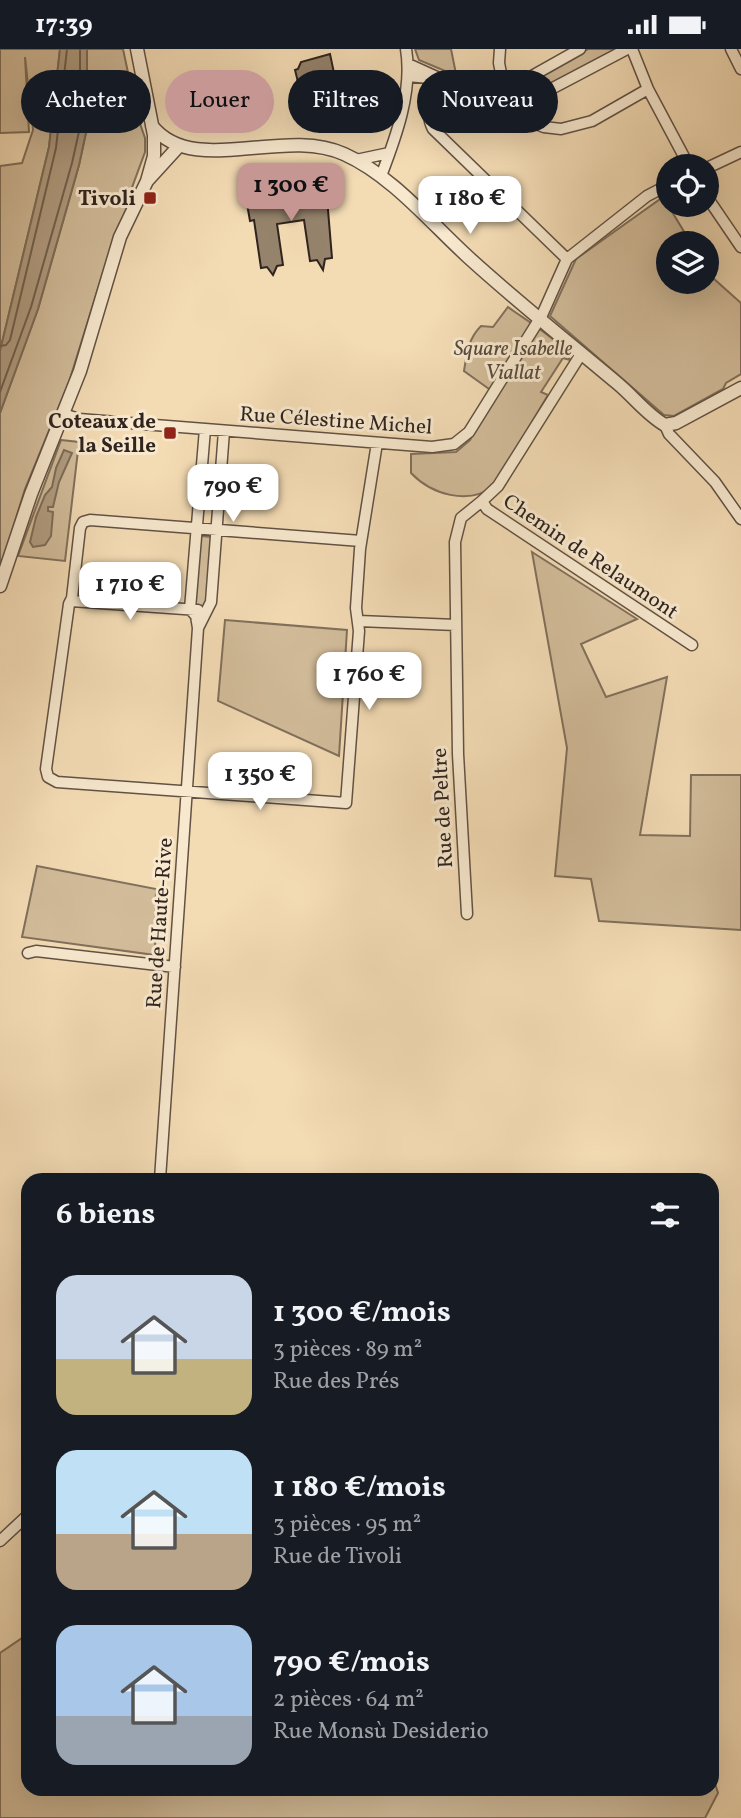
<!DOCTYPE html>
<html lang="fr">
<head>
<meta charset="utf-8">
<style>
  :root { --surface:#171b24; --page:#242831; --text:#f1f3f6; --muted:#9ea1a6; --accent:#c59692 }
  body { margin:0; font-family:Vollkorn,serif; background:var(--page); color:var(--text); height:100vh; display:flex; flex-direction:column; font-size:26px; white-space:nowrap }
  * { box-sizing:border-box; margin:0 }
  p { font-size:23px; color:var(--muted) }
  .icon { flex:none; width:38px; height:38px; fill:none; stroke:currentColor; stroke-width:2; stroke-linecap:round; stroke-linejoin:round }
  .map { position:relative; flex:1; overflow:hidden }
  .drawer { position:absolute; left:21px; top:1124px; width:698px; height:623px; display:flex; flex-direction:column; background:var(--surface); border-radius:21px; box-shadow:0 7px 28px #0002 }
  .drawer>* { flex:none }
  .banner { position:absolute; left:21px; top:21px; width:700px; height:63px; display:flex; gap:14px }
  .fabs { position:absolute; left:656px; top:105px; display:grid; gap:14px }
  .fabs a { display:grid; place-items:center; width:63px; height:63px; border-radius:50%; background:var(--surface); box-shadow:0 7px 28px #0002; font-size:35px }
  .price { position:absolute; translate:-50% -60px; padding:0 16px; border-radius:14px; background:#fff; color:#222; font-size:23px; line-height:46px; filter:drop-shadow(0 2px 4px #0008) }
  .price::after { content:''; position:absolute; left:50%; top:42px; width:21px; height:16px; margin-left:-10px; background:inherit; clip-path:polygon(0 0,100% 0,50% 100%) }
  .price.on { background:var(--accent); color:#111 }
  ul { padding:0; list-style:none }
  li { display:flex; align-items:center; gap:21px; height:175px; padding:0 35px }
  li span { display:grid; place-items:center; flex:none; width:196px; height:140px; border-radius:21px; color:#555 }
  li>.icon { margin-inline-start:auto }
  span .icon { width:84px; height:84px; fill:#fffc; stroke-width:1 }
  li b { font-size:30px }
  h2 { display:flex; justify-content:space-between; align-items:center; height:84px; padding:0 35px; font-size:30px }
  .tag { padding:0 24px; border-radius:32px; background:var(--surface); box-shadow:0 7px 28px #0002; font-size:24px; line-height:63px }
  .tag.on { background:var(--accent); color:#111 }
  .status { display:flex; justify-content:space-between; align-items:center; height:49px; padding:0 35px; background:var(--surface); direction:ltr }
  .status svg { height:19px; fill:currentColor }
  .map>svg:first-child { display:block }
  .green { fill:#d2bc9a; stroke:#81705c; stroke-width:2 }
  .water { fill:#b19d81; stroke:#7d6d59; stroke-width:2 }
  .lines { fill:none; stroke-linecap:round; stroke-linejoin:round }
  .shore { stroke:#706050; stroke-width:2 }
  .building { fill:#95836c; stroke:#30241e; stroke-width:2 }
  .minor-casing { stroke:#615244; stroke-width:13 }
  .tertiary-casing { stroke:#615244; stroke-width:15 }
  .minor { stroke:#f7e8ce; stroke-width:10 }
  .tertiary { stroke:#f7e8ce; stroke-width:12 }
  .poi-dot { fill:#8f2418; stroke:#f7e8ce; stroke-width:2.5 }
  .labels { text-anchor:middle; stroke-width:6; stroke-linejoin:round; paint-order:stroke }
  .poi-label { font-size:21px; font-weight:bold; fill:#30241e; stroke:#f7e8ce; text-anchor:end }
  .park-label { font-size:21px; font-style:italic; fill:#584a3d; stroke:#f7e8ce }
  .street-label { font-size:21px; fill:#30241e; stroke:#f7e8ce }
</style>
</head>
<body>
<div class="status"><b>17:39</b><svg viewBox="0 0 49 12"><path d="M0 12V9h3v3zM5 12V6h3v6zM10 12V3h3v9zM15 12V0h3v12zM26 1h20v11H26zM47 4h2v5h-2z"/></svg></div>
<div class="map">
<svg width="741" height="1769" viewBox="0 0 741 1769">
  <rect width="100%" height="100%" fill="#f3dbb4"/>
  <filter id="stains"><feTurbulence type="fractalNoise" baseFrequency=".00286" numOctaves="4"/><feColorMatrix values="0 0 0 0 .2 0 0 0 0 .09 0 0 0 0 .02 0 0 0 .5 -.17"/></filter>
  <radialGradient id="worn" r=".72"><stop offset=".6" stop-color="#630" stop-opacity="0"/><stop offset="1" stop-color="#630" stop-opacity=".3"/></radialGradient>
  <!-- green -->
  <path class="green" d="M0 0H60L49 98 0 302V117L22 114 33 81 25 8 29 83 0 84Z
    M87 0H123L137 66 145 89V103L130 144 133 145 114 188 69 333 25 440 0 521V364L38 260 79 116 87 79Z
    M415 0H451L457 30 455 32 450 24 419 11Z
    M588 0H616L522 50 516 39Z
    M663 148 691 194H668V233H707V220L713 229 741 254V325L726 334 723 340 674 367 664 366 550 267 576 210Z
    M508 258C524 270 564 293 570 311L563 309 541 343 548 346 494 437C468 457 431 445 411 424V405L456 403 470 391 496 345 464 322C467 304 468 290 481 277L493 278Z
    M61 391 79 393 65 512 18 507Z
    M201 487 211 488 208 554 203 558 195 556Z
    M532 503 637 570 581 595 606 648 667 628 640 786 690 787 691 726H741V881L599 872 591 830 555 827 567 699Z
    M225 571 347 581 339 707 218 652Z
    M37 817 156 840 155 906 22 888Z
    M28 1585V1740H712V1725L718 1744 705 1769H0V1604Z"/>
  <!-- water -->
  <path class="water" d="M60 0H87V79L79 116 38 260 0 364V302L49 98Z
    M64 401 72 404 59 433 53 458H48V462L53 463 51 487 45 496 33 498 30 493 36 468 45 446 52 438 56 419Z"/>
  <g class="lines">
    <!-- shore -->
    <path class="shore" d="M0 297 6 296 10 291 56 99 67 0
      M0 343 31 258 72 114 80 78V0"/>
  </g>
  <!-- building -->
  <path class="building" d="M330 5 334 24 331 25 332 29 299 37 295 21 298 20 301 13Z
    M291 137V142L326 137 332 209 325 210 323 221 317 211 310 212 304 171 277 175 283 216 277 217 273 226 267 218 261 219 254 171 250 172 246 149 281 144 280 139Z"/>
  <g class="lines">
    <!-- minor casing -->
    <g class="minor-casing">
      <path id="minor" d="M500 0 499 14 505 45
        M632 0 648 40 689 117
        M731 0 741 20
        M408 15 459 38 502 52 529 72 544 78 561 80 592 72 648 40
        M408 27 440 30
        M440 30C434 47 423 62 433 80L567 210
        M507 41 580 0
        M515 59 627 0
        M356 111 389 104
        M707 119 741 103
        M381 127C396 88 413 42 406 0
        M707 148 741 198
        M581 305 498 437 482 452 487 460 692 596
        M63 365 79 370 432 398 454 395 469 383 542 266 567 210 647 147 668 136
        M665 376 669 385 715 433 741 470
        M361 492 90 471 83 473 80 479 72 549 69 555 46 720 48 728 57 733 346 754 359 582 356 559 360 500 377 394
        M71 552 198 561
        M359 572 456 576
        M198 579 211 553 224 382
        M467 865 458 705 455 493 461 469 482 452
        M28 904 36 902 175 918
        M160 1130 198 579 196 567 190 560 205 380
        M0 1492 28 1466"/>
    </g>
    <!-- tertiary casing -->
    <g class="tertiary-casing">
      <path id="tertiary" d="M152 77C194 129 283 77 344 105 391 126 429 172 467 207 515 251 567 292 617 334 633 347 647 366 665 376L676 374 741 339
        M147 132 178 98
        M0 537 31 445 80 322 120 188 147 132 154 107V86L137 0"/>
    </g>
    <!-- minor -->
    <use href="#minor" class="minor"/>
    <!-- tertiary -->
    <use href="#tertiary" class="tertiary"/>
  </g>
  <!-- markers -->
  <g class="poi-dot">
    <rect x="143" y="142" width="14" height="14" rx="3.5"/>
    <rect x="163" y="377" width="14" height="14" rx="3.5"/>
  </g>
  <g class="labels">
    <!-- poi labels -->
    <g class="poi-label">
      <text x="136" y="156">Tivoli</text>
      <text x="156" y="379">Coteaux de<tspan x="156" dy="24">la Seille</tspan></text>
    </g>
    <!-- park labels -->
    <g class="park-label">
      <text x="513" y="306">Square Isabelle<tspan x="513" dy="24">Viallat</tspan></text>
    </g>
    <!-- street labels -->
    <g class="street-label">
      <text transform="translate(336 371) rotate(4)" y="7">Rue Célestine Michel</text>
      <text transform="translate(591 507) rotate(34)" y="7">Chemin de Relaumont</text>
      <text transform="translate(442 759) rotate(-93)" y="7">Rue de Peltre</text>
      <text transform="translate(159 874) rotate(-86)" y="7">Rue de Haute-Rive</text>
    </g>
  </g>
  <rect width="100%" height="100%" filter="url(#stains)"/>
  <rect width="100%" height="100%" fill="url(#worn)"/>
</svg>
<div class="fabs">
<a><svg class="icon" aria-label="locate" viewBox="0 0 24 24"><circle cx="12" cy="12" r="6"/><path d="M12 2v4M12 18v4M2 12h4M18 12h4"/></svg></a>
<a><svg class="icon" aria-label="layers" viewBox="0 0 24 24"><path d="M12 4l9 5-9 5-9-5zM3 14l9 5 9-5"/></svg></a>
</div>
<b class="price on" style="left:291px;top:174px">1 300 €</b>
<b class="price" style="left:470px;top:187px">1 180 €</b>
<b class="price" style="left:233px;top:475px">790 €</b>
<b class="price" style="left:130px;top:573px">1 710 €</b>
<b class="price" style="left:369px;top:663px">1 760 €</b>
<b class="price" style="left:260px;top:763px">1 350 €</b>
<div class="banner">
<a class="tag">Acheter</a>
<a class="tag on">Louer</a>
<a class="tag">Filtres</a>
<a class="tag">Nouveau</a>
</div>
<section class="drawer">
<h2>6 biens<svg class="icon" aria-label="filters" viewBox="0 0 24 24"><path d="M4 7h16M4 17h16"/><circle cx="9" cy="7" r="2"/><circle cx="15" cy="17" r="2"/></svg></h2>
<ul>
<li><span style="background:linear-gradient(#c9d6e8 60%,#c2b280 0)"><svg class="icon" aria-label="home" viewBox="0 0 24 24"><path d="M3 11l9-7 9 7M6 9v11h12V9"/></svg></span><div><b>1 300 €/mois</b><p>3 pièces · 89 m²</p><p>Rue des Prés</p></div></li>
<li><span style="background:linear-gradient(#bfe0f5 60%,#b9a48a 0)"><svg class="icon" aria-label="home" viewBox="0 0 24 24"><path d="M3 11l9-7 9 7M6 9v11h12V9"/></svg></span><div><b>1 180 €/mois</b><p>3 pièces · 95 m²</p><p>Rue de Tivoli</p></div></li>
<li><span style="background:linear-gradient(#a9c7e8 65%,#9aa5b1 0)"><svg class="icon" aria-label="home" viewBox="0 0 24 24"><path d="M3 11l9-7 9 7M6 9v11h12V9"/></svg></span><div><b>790 €/mois</b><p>2 pièces · 64 m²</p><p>Rue Monsù Desiderio</p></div></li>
</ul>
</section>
</div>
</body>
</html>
